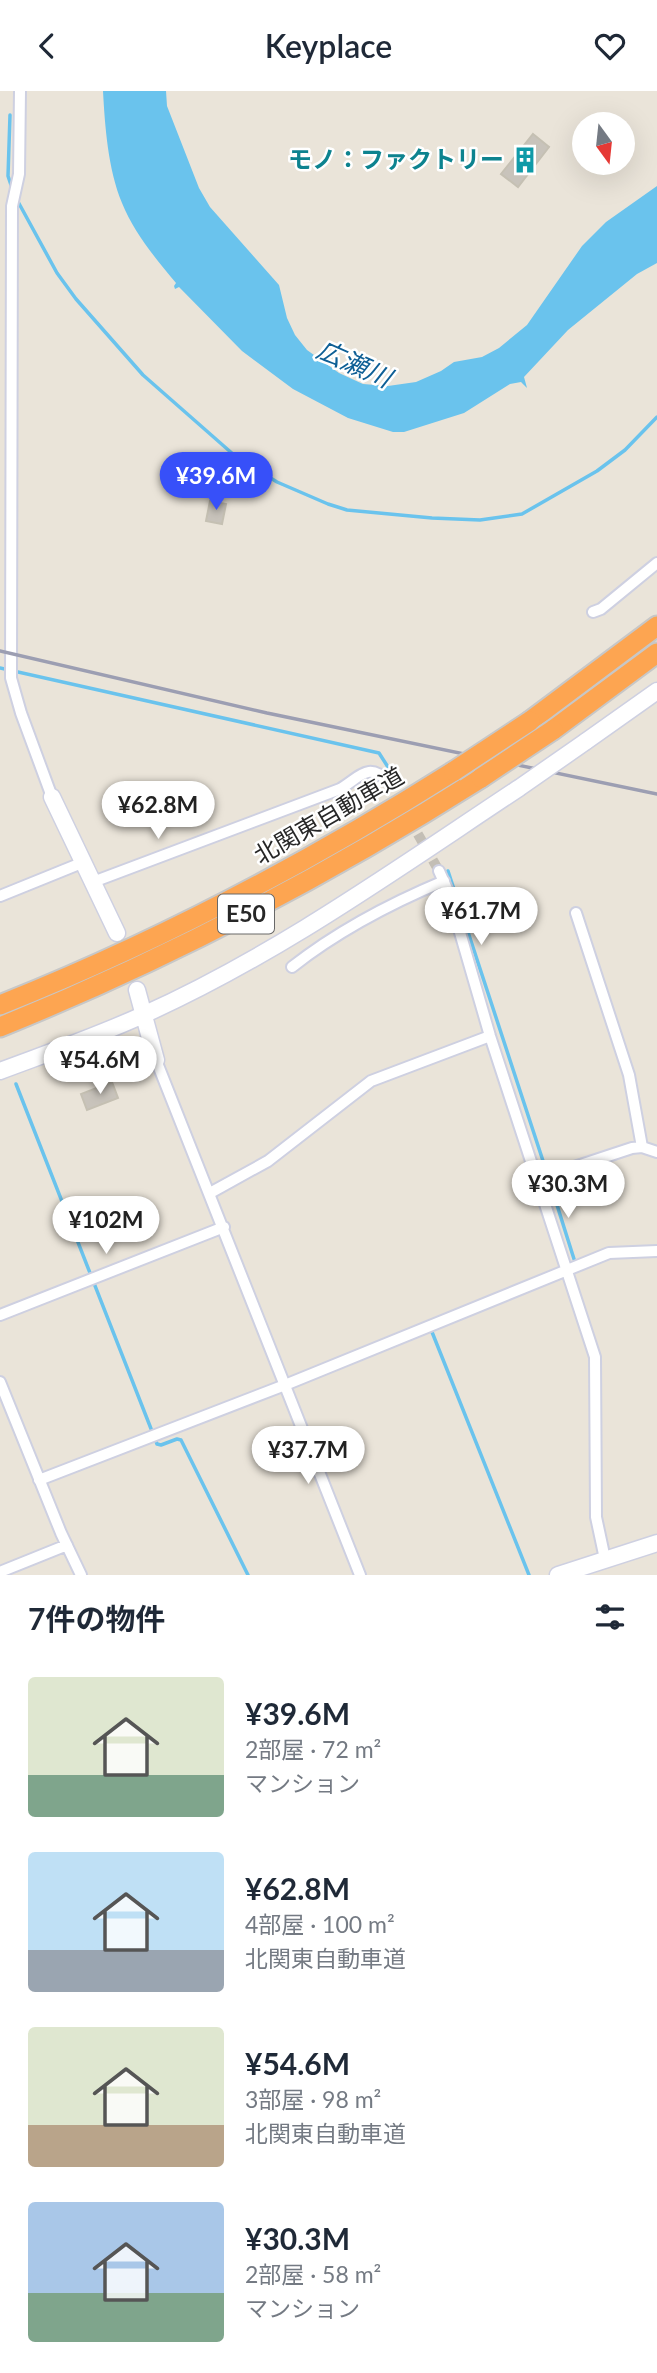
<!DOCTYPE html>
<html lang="ja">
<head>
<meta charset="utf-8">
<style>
  :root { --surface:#fff; --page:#f2f2f3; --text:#1f2937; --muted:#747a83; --accent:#3750f9 }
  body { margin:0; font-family:Lato,"Noto Sans JP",sans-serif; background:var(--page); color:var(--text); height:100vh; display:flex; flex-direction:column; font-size:26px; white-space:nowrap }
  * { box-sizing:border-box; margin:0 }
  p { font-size:23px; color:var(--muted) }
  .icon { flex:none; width:38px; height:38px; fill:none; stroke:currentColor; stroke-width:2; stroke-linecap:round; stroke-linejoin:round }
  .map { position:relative; height:1484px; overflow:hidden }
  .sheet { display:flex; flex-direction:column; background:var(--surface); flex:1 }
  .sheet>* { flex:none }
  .needle { width:46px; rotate:165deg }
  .fabs { position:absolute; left:572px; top:21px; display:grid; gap:14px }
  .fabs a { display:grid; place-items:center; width:63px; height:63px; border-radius:50%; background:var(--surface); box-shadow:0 7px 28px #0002; font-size:35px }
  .price { position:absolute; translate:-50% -60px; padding:0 16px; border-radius:24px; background:#fff; color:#222; font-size:23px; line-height:46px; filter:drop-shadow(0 2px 4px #0008) }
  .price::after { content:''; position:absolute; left:50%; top:42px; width:21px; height:16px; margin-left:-10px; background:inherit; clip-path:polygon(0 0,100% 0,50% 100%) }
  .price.current { background:var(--accent); color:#fff }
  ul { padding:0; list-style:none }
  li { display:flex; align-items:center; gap:21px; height:175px; padding:0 28px }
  li span { display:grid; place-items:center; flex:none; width:196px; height:140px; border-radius:7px; color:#555 }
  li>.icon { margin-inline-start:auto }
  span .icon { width:84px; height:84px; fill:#fffc; stroke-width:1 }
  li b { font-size:30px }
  h2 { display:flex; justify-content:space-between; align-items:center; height:84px; padding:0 28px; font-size:30px }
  header { display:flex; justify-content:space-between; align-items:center; height:91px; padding:0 28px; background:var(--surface); font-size:32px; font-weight:600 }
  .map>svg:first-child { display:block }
  .water { fill:#6ac3ed }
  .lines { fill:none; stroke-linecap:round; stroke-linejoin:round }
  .stream { stroke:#6ac3ed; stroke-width:3.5 }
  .building { fill:#c8c3bb; stroke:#c5c0b3; stroke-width:2 }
  .street-tunnel { stroke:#c3beb5; stroke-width:10; stroke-dasharray:10 5; stroke-linecap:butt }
  .street-casing { stroke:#ced0e1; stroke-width:14 }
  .secondary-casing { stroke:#ced0e1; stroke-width:19 }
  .highway-casing { stroke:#c7c7c7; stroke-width:23 }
  .street { stroke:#fff; stroke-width:10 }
  .secondary { stroke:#fff; stroke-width:16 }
  .highway { stroke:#fda551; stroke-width:19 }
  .rail { stroke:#9c9eb2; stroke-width:3.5 }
  .secondary-bridge-casing { stroke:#ced0e1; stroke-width:19; stroke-linecap:butt }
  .highway-bridge-casing { stroke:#c7c7c7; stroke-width:23; stroke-linecap:butt }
  .secondary-bridge { stroke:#fff; stroke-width:16 }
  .highway-bridge { stroke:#fda551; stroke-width:19 }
  .labels { text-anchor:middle; stroke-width:5; stroke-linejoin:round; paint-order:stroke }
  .shield { fill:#fff; stroke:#686868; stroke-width:2 }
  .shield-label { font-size:23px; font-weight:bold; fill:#272727 }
  .culture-label { font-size:24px; font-weight:bold; fill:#0d838f; stroke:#fff; text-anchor:end }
  .street-label { font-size:24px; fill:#272727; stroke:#fff }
  .water-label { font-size:26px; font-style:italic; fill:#0e5f95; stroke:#fff }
</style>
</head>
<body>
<header><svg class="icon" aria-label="back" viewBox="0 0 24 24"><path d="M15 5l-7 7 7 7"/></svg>Keyplace<svg class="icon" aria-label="heart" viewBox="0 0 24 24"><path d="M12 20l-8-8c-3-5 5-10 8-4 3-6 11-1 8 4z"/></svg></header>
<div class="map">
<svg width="657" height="1484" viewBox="0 0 657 1484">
  <rect width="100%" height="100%" fill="#eae4d9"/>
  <!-- water -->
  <path class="water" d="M103 0H166L167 15 199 97 210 116 279 194 287 227 295 244 307 259 339 282 363 293 388 295 416 291 441 280 454 271 482 266 499 257 527 234 582 155 606 131 657 95V172L637 183 568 239 524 286 527 297 521 291 510 293 464 322 404 341H393L348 327 293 298 242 260 179 196 175 198 174 195 176 192C156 168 134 142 122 112 108 78 105 36 103 0Z"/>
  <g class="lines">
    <!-- stream -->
    <path class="stream" d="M10 24 8 85 13 100
      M16 107 57 182 76 208 143 284 234 364 277 391 328 413 347 419 432 427 480 429 522 423 597 380 625 359 657 326
      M0 577 379 662 395 687
      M448 780 546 1079
      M16 993 157 1353 161 1354 177 1348 181 1349 248 1484
      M551 1095 574 1168
      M432 1241 529 1484"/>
  </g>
  <!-- building -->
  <path class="building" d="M533 43 549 56 518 96 501 83Z
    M210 410 226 413 222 433 206 430Z
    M112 991 118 1007 87 1019 81 1003Z"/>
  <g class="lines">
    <!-- street-tunnel -->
    <path class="street-tunnel" d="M388 691 439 780"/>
    <!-- street casing -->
    <g class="street-casing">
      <path id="street" d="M20 0 19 83 12 115 11 587 21 622 52 706
        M593 521 601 518 657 472
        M439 780 448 800 490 945 595 1266 596 1426 605 1468
        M93 791 340 698C360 686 369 670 388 691
        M0 805 84 771
        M576 822 629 984 642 1056
        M292 876C339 839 389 813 444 790
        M156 969 360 1484
        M538 1088 632 1057 642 1056 657 1061
        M210 1102 268 1070 371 990 490 945
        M0 1224 224 1136
        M0 1291 61 1442 81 1484
        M39 1389 285 1294 609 1162 657 1160
        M0 1481 67 1454"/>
    </g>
    <!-- secondary casing -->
    <g class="secondary-casing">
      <path id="secondary" d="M585 651 657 600
        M52 706 117 842
        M137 899 156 969
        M0 980C48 962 97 945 143 924 277 864 398 777 519 697
        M558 1484 657 1452"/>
    </g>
    <!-- highway casing -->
    <g class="highway-casing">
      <path id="highway" d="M530 630 657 535
        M553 639 657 562
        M0 914C158 851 310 771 454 680
        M0 936C168 868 328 784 481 687"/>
    </g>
    <!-- street -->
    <use href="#street" class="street"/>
    <!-- secondary -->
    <use href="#secondary" class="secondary"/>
    <!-- highway -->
    <use href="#highway" class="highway"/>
    <!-- rail -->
    <path class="rail" d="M0 560 267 622 657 703"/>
    <!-- secondary-bridge casing -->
    <g class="secondary-bridge-casing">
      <path id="secondary-bridge" d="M519 697 585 651"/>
    </g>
    <!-- highway-bridge casing -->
    <g class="highway-bridge-casing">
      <path id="highway-bridge" d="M454 680 530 630
        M481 687 553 639"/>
    </g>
    <!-- secondary-bridge -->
    <use href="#secondary-bridge" class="secondary-bridge"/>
    <!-- highway-bridge -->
    <use href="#highway-bridge" class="highway-bridge"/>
  </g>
  <!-- icons -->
  <defs>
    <g id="building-bare" transform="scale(2.1)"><path d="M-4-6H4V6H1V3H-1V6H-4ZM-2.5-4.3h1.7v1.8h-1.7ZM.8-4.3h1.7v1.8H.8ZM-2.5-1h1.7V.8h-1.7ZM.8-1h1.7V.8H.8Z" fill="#0f9aa8" stroke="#fff" stroke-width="2.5" paint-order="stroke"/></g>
  </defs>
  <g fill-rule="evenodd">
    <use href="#building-bare" x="525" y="69"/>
  </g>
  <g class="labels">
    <!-- shield labels -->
    <rect class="shield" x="218" y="803.5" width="56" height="39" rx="5"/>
    <g class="shield-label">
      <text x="246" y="831">E50</text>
    </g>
    <!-- culture labels -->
    <g class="culture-label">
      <text x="504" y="77">モノ：ファクトリー</text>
    </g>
    <!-- street labels -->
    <g class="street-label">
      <text transform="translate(329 725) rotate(-30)" y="8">北関東自動車道</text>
    </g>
    <!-- water labels -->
    <g class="water-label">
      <text transform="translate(354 273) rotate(24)" y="9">広瀬川</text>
    </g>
  </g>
</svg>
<div class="fabs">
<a><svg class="needle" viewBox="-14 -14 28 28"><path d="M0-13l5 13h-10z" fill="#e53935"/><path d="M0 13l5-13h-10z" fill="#747a83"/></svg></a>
</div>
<b class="price current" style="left:216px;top:421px">¥39.6M</b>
<b class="price" style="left:158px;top:750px">¥62.8M</b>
<b class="price" style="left:481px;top:856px">¥61.7M</b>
<b class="price" style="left:100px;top:1005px">¥54.6M</b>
<b class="price" style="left:568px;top:1129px">¥30.3M</b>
<b class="price" style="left:106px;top:1165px">¥102M</b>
<b class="price" style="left:308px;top:1395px">¥37.7M</b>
</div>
<section class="sheet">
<h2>7件の物件<svg class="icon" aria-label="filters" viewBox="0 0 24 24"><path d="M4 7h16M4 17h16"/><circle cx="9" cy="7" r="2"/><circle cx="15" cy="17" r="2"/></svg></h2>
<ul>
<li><span style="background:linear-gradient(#dfe7d0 70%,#7fa58c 0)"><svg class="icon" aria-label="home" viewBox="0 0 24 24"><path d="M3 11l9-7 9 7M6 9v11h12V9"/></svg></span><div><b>¥39.6M</b><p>2部屋 · 72 m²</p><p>マンション</p></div></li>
<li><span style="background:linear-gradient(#bfe0f5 70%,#9aa5b1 0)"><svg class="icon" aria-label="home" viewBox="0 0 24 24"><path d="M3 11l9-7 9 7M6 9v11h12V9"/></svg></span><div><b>¥62.8M</b><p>4部屋 · 100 m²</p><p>北関東自動車道</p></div></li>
<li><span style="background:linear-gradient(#dfe7d0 70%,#b9a48a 0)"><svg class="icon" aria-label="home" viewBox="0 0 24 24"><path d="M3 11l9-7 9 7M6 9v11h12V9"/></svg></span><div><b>¥54.6M</b><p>3部屋 · 98 m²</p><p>北関東自動車道</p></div></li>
<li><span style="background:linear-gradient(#a9c7e8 65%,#7fa58c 0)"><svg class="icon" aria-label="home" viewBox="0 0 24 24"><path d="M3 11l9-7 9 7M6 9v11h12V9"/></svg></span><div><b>¥30.3M</b><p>2部屋 · 58 m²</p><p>マンション</p></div></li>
</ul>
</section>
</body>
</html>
